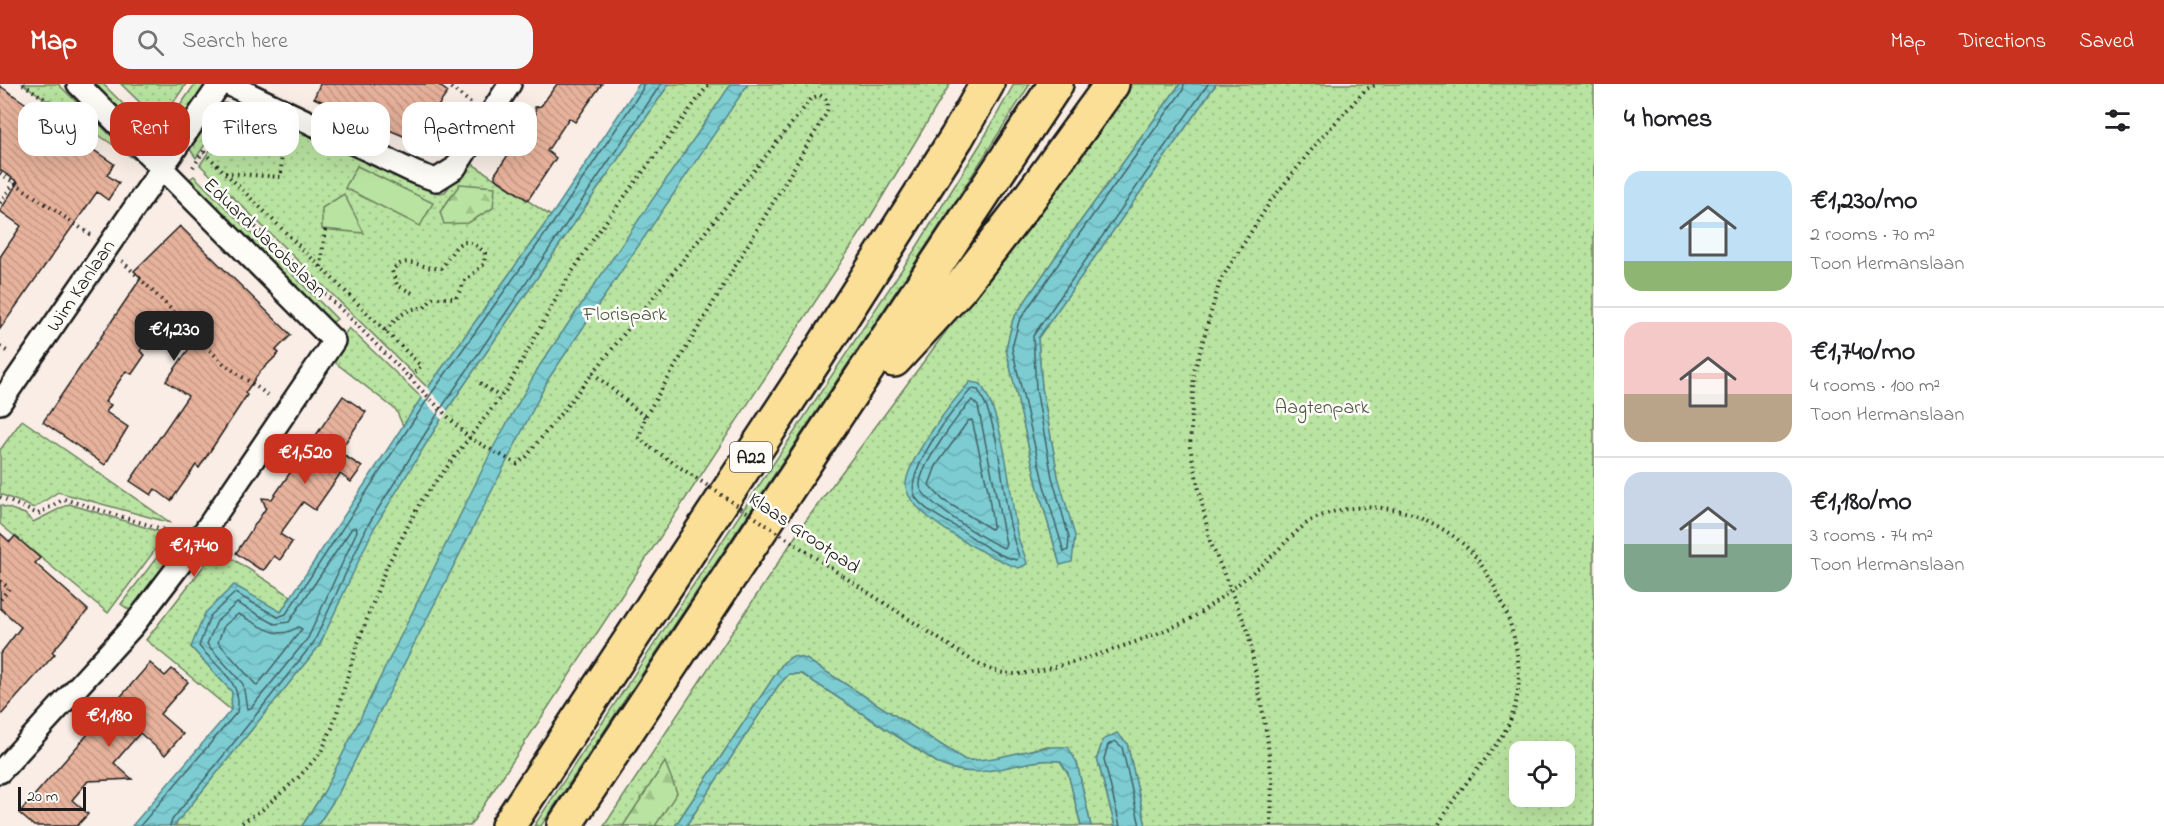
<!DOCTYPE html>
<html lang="en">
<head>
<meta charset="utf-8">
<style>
  :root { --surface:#fff; --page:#f6f6f6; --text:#202124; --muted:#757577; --line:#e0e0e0; --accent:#c8321e }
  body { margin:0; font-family:"Indie Flower",sans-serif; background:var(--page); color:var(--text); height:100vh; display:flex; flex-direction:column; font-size:22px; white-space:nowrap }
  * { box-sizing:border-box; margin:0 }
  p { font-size:20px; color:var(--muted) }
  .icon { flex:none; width:33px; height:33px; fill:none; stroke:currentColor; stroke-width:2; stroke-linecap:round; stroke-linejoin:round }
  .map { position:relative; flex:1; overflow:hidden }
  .panel { display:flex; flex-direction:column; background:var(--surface); width:570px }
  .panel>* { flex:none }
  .guide { position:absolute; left:18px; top:18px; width:570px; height:54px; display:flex; gap:12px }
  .controls { position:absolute; left:1509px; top:657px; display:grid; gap:12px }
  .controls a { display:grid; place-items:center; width:66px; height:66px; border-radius:12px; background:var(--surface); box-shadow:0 6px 24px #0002; font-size:30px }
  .scale { position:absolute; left:18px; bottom:15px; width:68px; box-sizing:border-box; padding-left:6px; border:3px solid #1c1c1c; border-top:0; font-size:16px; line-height:21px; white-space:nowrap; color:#1c1c1c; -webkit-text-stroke:4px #fdfcf7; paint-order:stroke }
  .price { position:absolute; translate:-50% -51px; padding:0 14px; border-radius:12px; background:var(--accent); color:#fff; font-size:20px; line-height:39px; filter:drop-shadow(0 2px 3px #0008) }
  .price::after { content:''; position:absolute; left:50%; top:36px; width:18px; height:14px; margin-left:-9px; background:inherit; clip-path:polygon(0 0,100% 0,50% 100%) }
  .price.current { background:#222; color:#fff }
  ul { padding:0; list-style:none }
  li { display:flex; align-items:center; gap:18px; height:150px; padding:0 30px }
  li+li { border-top:2px solid var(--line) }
  li span { display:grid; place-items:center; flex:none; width:168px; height:120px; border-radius:18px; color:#555 }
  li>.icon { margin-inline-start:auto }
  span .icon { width:72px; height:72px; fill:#fffc; stroke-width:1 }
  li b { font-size:26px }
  h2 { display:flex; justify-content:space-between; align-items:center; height:72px; padding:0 30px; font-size:26px }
  .tag { padding:0 21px; border-radius:18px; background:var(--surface); box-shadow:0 6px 24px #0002; font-size:21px; line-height:54px }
  .tag.current { background:var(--accent); color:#fff }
  header { display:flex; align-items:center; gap:36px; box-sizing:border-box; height:84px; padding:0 30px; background:var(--accent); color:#fff }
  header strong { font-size:28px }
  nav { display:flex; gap:33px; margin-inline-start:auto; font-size:21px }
  .search { width:420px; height:54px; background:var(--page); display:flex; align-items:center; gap:15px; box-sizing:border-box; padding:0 21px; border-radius:18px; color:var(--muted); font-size:22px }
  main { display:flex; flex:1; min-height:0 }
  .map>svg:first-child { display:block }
  .grass { fill:url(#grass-dots); stroke:#6a805e; stroke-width:1.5; fill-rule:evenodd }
  .forest { fill:url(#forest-firs); stroke:#6a805e; stroke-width:1.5 }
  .garden { fill:#b9e3a0; stroke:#6a805e; stroke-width:1.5 }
  .water { fill:url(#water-waves); stroke:#558689; stroke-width:1.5 }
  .pier { fill:#f9ede5 }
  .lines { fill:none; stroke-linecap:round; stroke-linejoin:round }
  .shore { stroke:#426265; stroke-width:1.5 }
  .building { fill:url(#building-back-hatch); stroke:#1c1c1c; stroke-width:1.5 }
  .minor-casing { stroke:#1c1c1c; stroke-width:26 }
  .motorway-casing { stroke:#1c1c1c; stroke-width:38 }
  .path { stroke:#1c1c1c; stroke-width:4; stroke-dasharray:1.5 4.5; stroke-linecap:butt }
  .minor { stroke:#fdfcf7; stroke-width:21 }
  .motorway { stroke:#fbdf96; stroke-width:33 }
  .path-bridge { stroke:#1c1c1c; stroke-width:4; stroke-dasharray:1.5 4.5; stroke-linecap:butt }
  .labels { text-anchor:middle; stroke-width:5; stroke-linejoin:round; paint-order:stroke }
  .shield { fill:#fdfcf7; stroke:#605f5e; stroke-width:1.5 }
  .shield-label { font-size:18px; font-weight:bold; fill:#1c1c1c }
  .street-label { font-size:20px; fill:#1c1c1c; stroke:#fdfcf7 }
  .park-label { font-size:20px; fill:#4b5844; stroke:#fdfcf7 }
</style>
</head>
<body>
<header>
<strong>Map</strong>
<div class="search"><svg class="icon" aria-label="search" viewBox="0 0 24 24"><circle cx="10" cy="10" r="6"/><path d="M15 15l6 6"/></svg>Search here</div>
<nav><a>Map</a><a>Directions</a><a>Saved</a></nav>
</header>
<main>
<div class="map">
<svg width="1594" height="742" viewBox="0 0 1594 742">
  <defs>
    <pattern id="grass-dots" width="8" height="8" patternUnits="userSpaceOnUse" patternTransform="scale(1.5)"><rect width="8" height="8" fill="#b9e3a0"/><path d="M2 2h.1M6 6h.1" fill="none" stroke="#9ec289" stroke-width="1.8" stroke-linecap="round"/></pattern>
    <pattern id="forest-firs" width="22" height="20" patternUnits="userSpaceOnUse" patternTransform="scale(1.5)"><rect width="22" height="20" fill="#b9e3a0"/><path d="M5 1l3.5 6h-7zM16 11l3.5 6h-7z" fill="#9ec289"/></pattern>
    <pattern id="water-waves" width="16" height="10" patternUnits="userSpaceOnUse" patternTransform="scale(1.5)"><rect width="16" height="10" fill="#7bccd2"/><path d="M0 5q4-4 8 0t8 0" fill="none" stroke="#6aafb4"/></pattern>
    <pattern id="building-back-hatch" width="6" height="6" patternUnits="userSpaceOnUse" patternTransform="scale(1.5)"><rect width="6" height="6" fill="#e7b29b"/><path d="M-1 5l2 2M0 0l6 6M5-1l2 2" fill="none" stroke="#c69885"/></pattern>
  </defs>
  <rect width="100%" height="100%" fill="#f9ede5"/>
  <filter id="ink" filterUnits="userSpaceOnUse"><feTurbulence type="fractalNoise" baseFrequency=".0167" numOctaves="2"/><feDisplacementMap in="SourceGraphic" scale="12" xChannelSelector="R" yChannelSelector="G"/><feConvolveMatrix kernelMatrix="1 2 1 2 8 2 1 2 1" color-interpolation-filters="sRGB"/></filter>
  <g filter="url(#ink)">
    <!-- grass -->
    <path class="grass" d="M23 0H58L137 77Z
      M93 0H103L152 49 148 55Z
      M121 0H186L160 38Z
      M195 0H210L174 50 166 42Z
      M669 0H950L863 145 470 742H317L338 710 388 609 302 742H174L319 562 373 444 445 329Z
      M1014 0H1030L948 129 541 742H534L918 161 981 59Z
      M1129 0H1180L1067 156 1013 235 1006 265 1038 404 1060 481 1058 392 1042 304 1038 254 1216 0H1594V742H1146L1127 659 1103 656 1097 674 1115 742H1091L1077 679 1047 662 984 677 965 676 806 575 793 572 783 579 675 742H604L805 438ZM1520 668H1564V712H1520Z
      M224 19 232 20 196 74 189 64 217 21Z
      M239 22 439 109 445 108 468 77 551 132 428 304 200 81Z
      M194 92 337 235 332 239 187 97Z
      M349 244 422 314 403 342 396 326 332 276 339 257Z
      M22 336 171 439 58 408 34 424 0 410V366Z
      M69 420 167 450 108 529 0 440V421L25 430 33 438Z
      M171 455 181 462 132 528 121 520Z
      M217 465 291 512 281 528 191 563 232 608 231 626 146 556Z
      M789 590H802L941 681C988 699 1016 673 1060 677L1068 689 1081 742H686L778 602Z"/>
    <!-- forest -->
    <path class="forest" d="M460 100 495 103 493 124 468 139 444 140 440 128Z
      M665 678 677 709 655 742H623Z"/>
    <!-- garden -->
    <path class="garden" d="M357 82 433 119 420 142 345 104Z
      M344 110 364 149 322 145V124Z"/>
    <!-- water -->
    <path class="water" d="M639 0H669L445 329 374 444 319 562 174 742H132L231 626 232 608 191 563 205 529 234 501 281 528 427 305 555 126Z
      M731 0H748L549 294 338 710 317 742H302L324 708 494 362 540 281Z
      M1180 0H1216L1038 254 1042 304 1058 392 1075 452 1072 478 1060 481 1038 404 1006 265 1013 235 1067 156Z
      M970 298 981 300C1006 341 1009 403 1017 449 1019 460 1025 469 1027 480L1019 484C994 476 902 429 906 399 909 373 952 318 970 298Z
      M793 572 806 575 965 676C1000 678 1033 660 1068 663L1077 679 1091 742H1081L1068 689 1060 677C1016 673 988 700 941 681L802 590H789L778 602 686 742H675L783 579Z
      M1117 649 1127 659 1146 742H1115L1097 674 1103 656Z"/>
    <!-- pier -->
    <path class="pier" d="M426 302 448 327 442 336 419 311Z"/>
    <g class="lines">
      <!-- shore -->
      <path class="shore" d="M1184 0 1183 6 1072 160 1019 237 1012 264 1044 402 1064 468 1068 466 1069 453 1052 393 1036 305 1033 252 1208 0
        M972 305 978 306C1005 349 1000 424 1019 472L1017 476C996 472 979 458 961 446 947 437 926 428 916 414 901 392 955 321 972 305Z
        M972 316 978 322 1006 460 1004 464C989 458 921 417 920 402 918 384 959 330 972 316Z
        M972 336 988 406 993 442 991 445 943 416 929 401 936 382 968 337Z
        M356 443 357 447 308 554 251 624 247 625 243 600 207 560 217 537 237 519 275 540 289 538 352 444Z
        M238 530C259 540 276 558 298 543L302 545 257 602 218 558 224 542Z
        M140 742 237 628C244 598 216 583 199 562L210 532 235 509 278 533 286 530 431 310 560 129 642 6 643 0
        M170 742 172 736 314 558 368 441 440 326 661 0
        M1120 742 1104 675 1108 661 1115 657 1122 663 1140 742"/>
    </g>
    <!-- building -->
    <path class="building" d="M320 0H437L448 8 433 29 422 60 314 14Z
      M557 0H602L575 38 569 34 547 67 556 74 528 116 495 94V90L536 30 535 23 541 22Z
      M0 2 114 80 107 91 119 99 108 116 97 108 0 245V173L21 142 0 127 18 98 0 86Z
      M180 142 291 251 276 266 279 269 259 289 245 309 247 311 199 384 196 381 171 417 155 405 151 411 130 397 188 312 166 297 193 259 161 236 140 267 145 271 132 290 126 287 105 318 111 321 106 328 128 343 105 381 43 338 141 194 134 187Z
      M343 312 366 328 339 368 362 383 351 398 340 390 315 426 303 418 280 450 292 458 280 476 274 472 264 486 258 484 236 469 266 424 262 414 272 415Z
      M0 449 10 458 15 452 40 474 35 479 88 526 52 568 55 570 0 632V570L21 543 0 524Z
      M150 579 165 592 172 585 188 598 160 630 183 650 165 671 140 649 114 679 132 695 88 697 72 716 88 730 77 742H34L19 729Z"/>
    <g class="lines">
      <!-- minor casing -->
      <g class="minor-casing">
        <path id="minor" d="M228 0 416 89 436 96 455 84 510 0
          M0 319 220 0
          M0 688 133 542 200 454 334 257 78 0"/>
      </g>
      <!-- motorway casing -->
      <g class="motorway-casing">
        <path id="motorway" d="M894 276 960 204 1022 124 1112 0
          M508 742 816 274 957 53 987 0
          M564 742 1056 0"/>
      </g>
      <!-- path -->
      <path class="path" d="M23 0 92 47
        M446 0 471 19
        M1592 0 1594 1
        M204 68 421 282 410 293
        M193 83 233 24
        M0 89 91 151
        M225 89 281 93 282 49
        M225 114 352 236 468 353 517 380 526 373 812 14 820 11C829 16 829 20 826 30L645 333 639 354 651 364
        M0 119 14 99
        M122 177 177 231
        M321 183 325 145
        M385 247C396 235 406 223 424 224L433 214H456L465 197 484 180 485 169C458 142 453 172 441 184 424 187 405 168 392 187L397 201 412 209
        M201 258 224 280 271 313
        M0 263 9 268
        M593 289 645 333
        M480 299 500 313
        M0 413 38 430 64 415 178 450
        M843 492 976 579C988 585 1001 590 1015 590 1045 591 1169 549 1195 532 1219 516 1241 498 1263 480 1278 467 1290 452 1306 440 1337 419 1386 419 1420 433 1443 444 1466 458 1480 479 1512 525 1536 598 1503 650 1483 682 1455 708 1438 742
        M0 497 9 504 0 516
        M237 742 263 725 300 692 321 668 333 642 356 564 386 484 421 417 506 306 563 202 598 148 709 0
        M1271 742 1272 699 1267 652 1248 547 1210 457 1190 363 1194 288 1220 197 1270 118 1316 60 1366 5 1378 0"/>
      <!-- minor -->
      <use href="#minor" class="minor"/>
      <!-- motorway -->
      <use href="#motorway" class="motorway"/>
      <!-- path-bridge -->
      <path class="path-bridge" d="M651 364 843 492"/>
    </g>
  </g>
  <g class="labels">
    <!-- shield labels -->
    <rect class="shield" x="730" y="358" width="42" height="30" rx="4.5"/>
    <g class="shield-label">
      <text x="751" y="379">A22</text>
    </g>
    <!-- street labels -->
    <g class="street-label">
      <text transform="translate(266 153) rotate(44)" y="7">Eduard Jacobslaan</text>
      <text transform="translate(80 201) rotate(-56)" y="7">Wim Kanlaan</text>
      <text transform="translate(805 448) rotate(34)" y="7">Klaas Grootpad</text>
    </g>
    <!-- park labels -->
    <g class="park-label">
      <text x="625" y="236">Florispark</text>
      <text x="1322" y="329">Aagtenpark</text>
    </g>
  </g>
</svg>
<div class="controls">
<a><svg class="icon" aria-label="locate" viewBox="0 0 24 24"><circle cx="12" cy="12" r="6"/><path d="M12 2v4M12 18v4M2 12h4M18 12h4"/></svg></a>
</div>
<div class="scale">20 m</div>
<b class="price current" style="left:174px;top:278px">€1,230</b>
<b class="price" style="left:305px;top:401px">€1,520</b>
<b class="price" style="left:194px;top:494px">€1,740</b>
<b class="price" style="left:109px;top:664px">€1,180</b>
<div class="guide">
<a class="tag">Buy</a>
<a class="tag current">Rent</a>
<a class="tag">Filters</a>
<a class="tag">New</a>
<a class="tag">Apartment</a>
</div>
</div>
<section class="panel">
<h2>4 homes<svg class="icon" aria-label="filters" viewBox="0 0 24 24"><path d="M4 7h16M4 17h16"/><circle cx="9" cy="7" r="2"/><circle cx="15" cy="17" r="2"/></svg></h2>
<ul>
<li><span style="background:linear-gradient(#bfe0f5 75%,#8fb573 0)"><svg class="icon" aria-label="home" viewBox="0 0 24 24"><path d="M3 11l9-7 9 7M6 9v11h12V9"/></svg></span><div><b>€1,230/mo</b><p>2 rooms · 70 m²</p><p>Toon Hermanslaan</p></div></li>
<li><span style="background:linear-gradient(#f6c9c9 60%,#b9a48a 0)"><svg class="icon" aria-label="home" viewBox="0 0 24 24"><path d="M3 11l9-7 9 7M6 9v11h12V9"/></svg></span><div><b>€1,740/mo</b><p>4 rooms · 100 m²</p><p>Toon Hermanslaan</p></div></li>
<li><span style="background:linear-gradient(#c9d6e8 60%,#7fa58c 0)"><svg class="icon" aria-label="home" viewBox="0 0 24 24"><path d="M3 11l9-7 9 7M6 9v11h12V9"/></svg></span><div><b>€1,180/mo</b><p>3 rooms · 74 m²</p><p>Toon Hermanslaan</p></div></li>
</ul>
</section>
</main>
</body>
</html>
